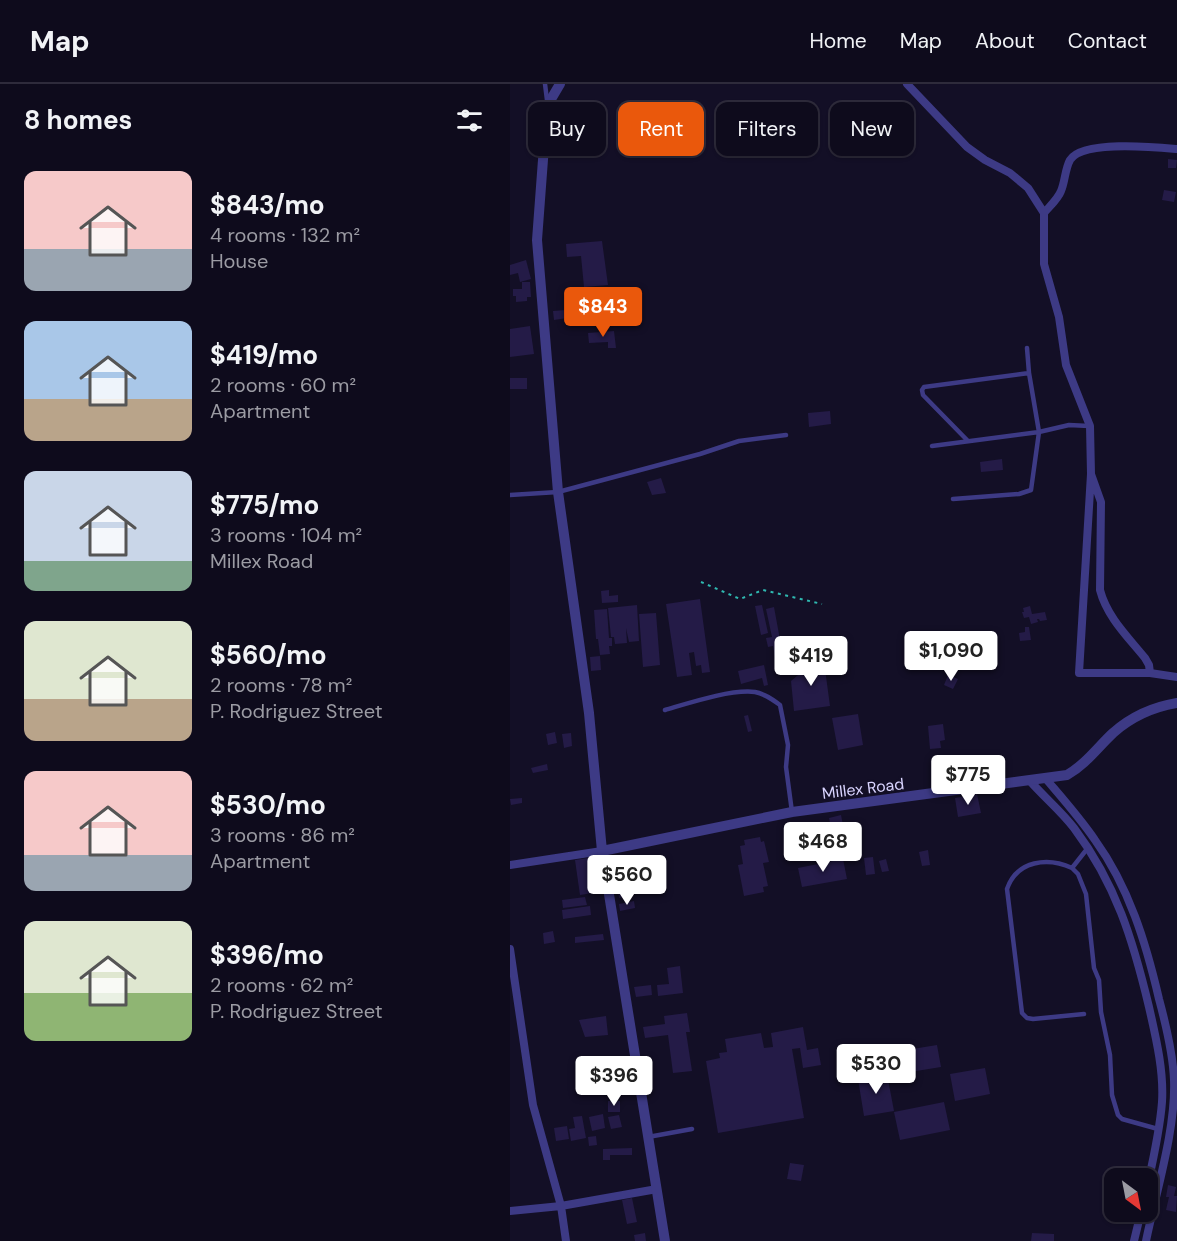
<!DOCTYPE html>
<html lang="en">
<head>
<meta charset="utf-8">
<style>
  :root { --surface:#0e0b1c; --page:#1c1929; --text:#f1f3f6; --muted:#9b9ba3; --line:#2e2b3b; --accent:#ea580c }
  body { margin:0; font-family:"DM Sans",sans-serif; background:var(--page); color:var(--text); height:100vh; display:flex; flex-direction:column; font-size:22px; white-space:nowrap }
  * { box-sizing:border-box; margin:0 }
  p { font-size:20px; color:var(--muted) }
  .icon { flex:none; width:33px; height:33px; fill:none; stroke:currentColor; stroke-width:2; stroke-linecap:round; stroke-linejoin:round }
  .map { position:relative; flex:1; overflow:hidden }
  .sheet { display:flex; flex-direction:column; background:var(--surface); width:510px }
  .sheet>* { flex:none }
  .top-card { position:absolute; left:18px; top:18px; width:558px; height:54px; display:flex; gap:12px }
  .needle { width:39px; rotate:148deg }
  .buttons { position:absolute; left:594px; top:1084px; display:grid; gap:12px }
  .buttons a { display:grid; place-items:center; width:54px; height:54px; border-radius:12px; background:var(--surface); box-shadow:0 2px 4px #0004,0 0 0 2px var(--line); font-size:30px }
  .price { position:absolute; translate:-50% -51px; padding:0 14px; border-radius:6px; background:#fff; color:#222; font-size:20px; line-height:39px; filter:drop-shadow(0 2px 3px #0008) }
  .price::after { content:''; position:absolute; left:50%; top:36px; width:18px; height:14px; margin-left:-9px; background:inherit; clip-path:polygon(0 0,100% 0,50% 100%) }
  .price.active { background:var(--accent); color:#fff }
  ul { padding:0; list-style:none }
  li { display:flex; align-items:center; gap:18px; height:150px; padding:0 24px }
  li span { display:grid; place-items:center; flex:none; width:168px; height:120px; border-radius:12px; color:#555 }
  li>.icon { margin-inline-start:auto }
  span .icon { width:72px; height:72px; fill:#fffc; stroke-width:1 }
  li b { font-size:26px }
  h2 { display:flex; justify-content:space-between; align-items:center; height:72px; padding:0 24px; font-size:26px }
  .chip { padding:0 21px; border-radius:12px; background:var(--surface); box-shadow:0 2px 4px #0004,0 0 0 2px var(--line); font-size:21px; line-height:54px }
  .chip.active { background:var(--accent); color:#fff }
  header { display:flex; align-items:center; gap:36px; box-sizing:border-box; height:84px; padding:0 30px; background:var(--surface); border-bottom:2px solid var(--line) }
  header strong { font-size:28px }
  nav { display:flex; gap:33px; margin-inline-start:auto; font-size:21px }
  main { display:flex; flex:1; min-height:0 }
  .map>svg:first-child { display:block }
  .building { fill:#241b47 }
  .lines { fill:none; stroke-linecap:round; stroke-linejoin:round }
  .path { stroke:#2fb8b0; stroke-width:2; stroke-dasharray:3 4.5; stroke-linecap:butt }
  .service { stroke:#3d3a85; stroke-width:4.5 }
  .minor { stroke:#3d3a85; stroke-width:8 }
  .tertiary { stroke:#3d3a85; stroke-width:10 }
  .labels { text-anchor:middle; stroke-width:4.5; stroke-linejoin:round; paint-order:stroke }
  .street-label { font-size:16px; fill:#d9d4ff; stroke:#130f26 }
</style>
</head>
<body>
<header>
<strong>Map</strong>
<nav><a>Home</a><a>Map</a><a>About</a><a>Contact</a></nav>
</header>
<main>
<section class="sheet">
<h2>8 homes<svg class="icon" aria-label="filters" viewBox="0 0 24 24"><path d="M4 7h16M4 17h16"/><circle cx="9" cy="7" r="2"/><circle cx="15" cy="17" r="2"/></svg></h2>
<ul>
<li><span style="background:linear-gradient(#f6c9c9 65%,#9aa5b1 0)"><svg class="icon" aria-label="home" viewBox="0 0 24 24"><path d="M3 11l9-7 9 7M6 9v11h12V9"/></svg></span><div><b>$843/mo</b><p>4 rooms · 132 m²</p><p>House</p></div></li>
<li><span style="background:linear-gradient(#a9c7e8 65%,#b9a48a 0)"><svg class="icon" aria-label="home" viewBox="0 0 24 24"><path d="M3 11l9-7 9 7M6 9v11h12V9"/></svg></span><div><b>$419/mo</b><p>2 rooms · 60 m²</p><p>Apartment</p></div></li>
<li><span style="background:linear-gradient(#c9d6e8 75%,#7fa58c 0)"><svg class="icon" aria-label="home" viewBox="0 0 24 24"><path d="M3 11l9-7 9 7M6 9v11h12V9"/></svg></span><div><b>$775/mo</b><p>3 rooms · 104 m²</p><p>Millex Road</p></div></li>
<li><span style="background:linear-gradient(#dfe7d0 65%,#b9a48a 0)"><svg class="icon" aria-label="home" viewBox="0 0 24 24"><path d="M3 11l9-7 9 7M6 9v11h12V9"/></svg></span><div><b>$560/mo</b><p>2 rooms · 78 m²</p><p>P. Rodriguez Street</p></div></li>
<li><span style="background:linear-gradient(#f6c9c9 70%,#9aa5b1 0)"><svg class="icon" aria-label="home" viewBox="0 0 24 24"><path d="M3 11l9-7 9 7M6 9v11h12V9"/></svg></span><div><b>$530/mo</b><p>3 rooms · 86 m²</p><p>Apartment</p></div></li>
<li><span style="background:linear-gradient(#dfe7d0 60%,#8fb573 0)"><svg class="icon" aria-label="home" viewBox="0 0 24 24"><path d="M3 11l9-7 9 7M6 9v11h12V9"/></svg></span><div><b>$396/mo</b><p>2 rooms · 62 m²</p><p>P. Rodriguez Street</p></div></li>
</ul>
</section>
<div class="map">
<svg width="667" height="1157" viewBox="0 0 667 1157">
  <rect width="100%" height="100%" fill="#130f26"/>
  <!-- building -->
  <path class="building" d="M658 75 667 76 666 84H658Z
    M654 106 666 108 664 118 652 116Z
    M92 157 98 201 74 203 71 172 57 173 56 160Z
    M16 176 21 195 10 198 8 189 0 191V181Z
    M12 198H20L21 213H17V217L6 218V212H3V205H12Z
    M74 204 98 205 99 221 78 223V217L72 218 71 208H74Z
    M56 226 57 234 44 236 43 227Z
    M20 242 24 270 0 273V245Z
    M104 247 106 264H98V258L79 259 78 249Z
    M0 294H17V305H0Z
    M320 327 321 340 299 343 298 329Z
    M492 375 493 386 471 388 470 378Z
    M151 394 156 409 142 411 137 398Z
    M99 506V512L108 511V518L92 519 91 507Z
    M190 515 200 588 192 589 191 581 186 582 184 568 179 569 182 591 167 593 156 520Z
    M127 521 129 557 119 558 116 544 117 559 105 560 104 553H101L98 524Z
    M252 521 258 549 251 551 245 522Z
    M520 522 522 530 535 528 537 536 530 537 529 535H527L528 538 521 540 519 533 514 534 512 528H514L513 524Z
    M264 523 275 583 267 585 263 562 258 563 256 554 262 553 256 525Z
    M97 525 99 554H102V562H99L100 570 90 571 88 555H86L84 526Z
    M146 529 150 581 133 583 129 530Z
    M515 543H519L521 556 510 557 509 549 515 548Z
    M313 570 320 622 284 627 281 597Z
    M90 572 91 586 81 587 80 573Z
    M254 581 258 601 254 602 252 594 231 600 228 587Z
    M438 591 448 595 443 605 434 601Z
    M348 630 353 661 328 666 322 634Z
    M238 631 242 647 238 648 234 632Z
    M433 640 435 656 430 657 431 664 420 665 418 642Z
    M45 648 47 659 38 661 36 650Z
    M61 649 62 662 54 664 52 650Z
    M437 674 439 687 431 689 428 675Z
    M37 680 38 686 23 689 21 684Z
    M467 710 471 729 448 733 445 714Z
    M12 714V719L1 721 0 715Z
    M331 731 333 741 321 744 319 734Z
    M250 753 251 758 254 757 259 778 253 779 258 802 253 803 254 808 234 812 228 781 233 780 230 762 235 761 234 756Z
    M418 766 420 781 412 782 409 768Z
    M84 773 89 808 70 811 65 776Z
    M363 773 365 790 356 791 354 774Z
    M333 775 337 795 292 803 288 784Z
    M376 775 379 787 372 788 369 777Z
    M122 805 123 812 109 814 108 807Z
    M75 813 77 821 53 824 52 816Z
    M124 817 125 824 110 827 109 820Z
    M80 822 81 831 53 835 52 826Z
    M43 847 45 858 34 860 33 849Z
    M93 850 94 856 65 859V853Z
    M170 882 173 909 148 912 147 901 159 900 157 884Z
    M141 901 142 911 126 913 124 903Z
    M177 929 180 948H176L182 987 163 989 158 951 135 954 133 943 155 940 154 932Z
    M96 932 98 951 75 953 69 936Z
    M293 943 297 966 308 964 311 981 293 984 290 964 282 965 294 1034 208 1049 196 977 210 974 209 969 217 968 215 955 251 949 254 964 263 963 261 949Z
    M427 961 431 983 394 989 390 967Z
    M111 984 114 1006 76 1011 73 990Z
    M475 984 480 1010 445 1017 440 990Z
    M377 990 384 1027 354 1032 348 995Z
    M98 1017H110V1028H98Z
    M434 1018 440 1046 390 1056 384 1028Z
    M93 1030 95 1044 82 1047 79 1033Z
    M109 1031 112 1043 101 1045 98 1033Z
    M72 1032 76 1054 61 1057 59 1045 65 1044 63 1033Z
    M57 1042 59 1055 46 1057 44 1044Z
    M86 1052 87 1061 79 1062 78 1053Z
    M122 1064V1071H100V1076H93V1065Z
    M280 1079 294 1081 291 1097 277 1095Z
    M658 1101 666 1103 664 1112H667L666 1128 656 1126 659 1113H656Z
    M122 1114 127 1138 117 1140 112 1116Z
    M135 1149 136 1157H125L124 1151Z
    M522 1149 544 1150V1157H521Z"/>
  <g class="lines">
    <!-- path -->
    <path class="path" d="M191 498 230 515 253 506 312 520"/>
    <!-- service -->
    <path class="service" d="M35 0 37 16
      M457 356 413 311 412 306 414 303 519 289
      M422 362 529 348 559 341 579 342
      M0 411 48 408 190 370 229 357 276 351
      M443 415 509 410 521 406 529 348 519 289 517 264
      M155 626C179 619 221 605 245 608 255 610 262 615 270 621L278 661 276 683 282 728
      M577 765 562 784 568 790 576 810 584 884 589 896 591 928 600 971 602 1011 608 1031 612 1035 648 1045
      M562 784C538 773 507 776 497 805L512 929 517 934 523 935 574 930
      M138 1053 182 1045"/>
    <!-- minor -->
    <path class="minor" d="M397 0 457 63 475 76 500 89 518 104 534 129V180L549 233 556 281 580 342 581 390 591 418 590 506C597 533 618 553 635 574L639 581 640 589H569L581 390
      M534 129C539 123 548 115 551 107 555 98 555 85 560 76 572 56 645 63 667 65
      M640 589 667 593
      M536 695C553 715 570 734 585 756 619 803 636 859 649 915 656 941 663 969 664 996 666 1045 646 1108 636 1157
      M520 697C534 713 551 727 564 744 606 800 623 856 639 923 646 954 654 987 652 1018 650 1045 644 1072 638 1099
      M0 781 92 767
      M0 865 23 1021 51 1122 56 1157
      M0 1127 51 1122 147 1105
      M624 1157 631 1128"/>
    <!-- tertiary -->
    <path class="tertiary" d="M50 0 37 22 27 156 48 408 79 629 92 767 155 1157
      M92 767 282 728 557 691C576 680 587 664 603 649 621 633 643 623 667 619"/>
  </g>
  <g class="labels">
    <!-- street labels -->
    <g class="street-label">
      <text transform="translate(353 704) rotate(-7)" y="6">Millex Road</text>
    </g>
  </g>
</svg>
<div class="buttons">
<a><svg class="needle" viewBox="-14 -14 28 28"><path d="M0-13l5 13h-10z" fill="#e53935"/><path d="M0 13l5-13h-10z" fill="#9b9ba3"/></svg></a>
</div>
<b class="price active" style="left:93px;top:254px">$843</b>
<b class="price" style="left:441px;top:598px">$1,090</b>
<b class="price" style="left:301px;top:603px">$419</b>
<b class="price" style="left:458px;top:722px">$775</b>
<b class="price" style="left:313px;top:789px">$468</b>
<b class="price" style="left:117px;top:822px">$560</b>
<b class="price" style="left:366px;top:1011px">$530</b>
<b class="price" style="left:104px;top:1023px">$396</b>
<div class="top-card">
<a class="chip">Buy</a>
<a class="chip active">Rent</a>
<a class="chip">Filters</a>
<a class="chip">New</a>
</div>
</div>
</main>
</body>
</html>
